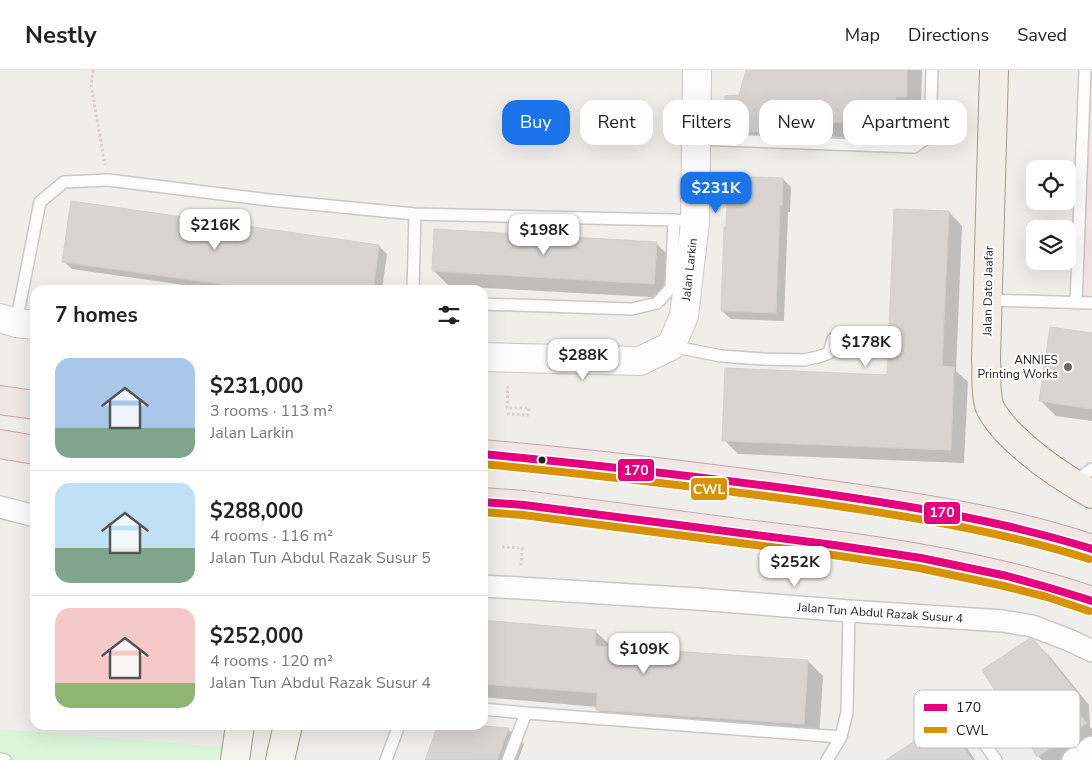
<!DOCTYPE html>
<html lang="en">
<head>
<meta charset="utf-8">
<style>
  :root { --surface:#fff; --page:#f6f6f6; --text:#222; --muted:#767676; --line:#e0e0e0; --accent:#1a73e8 }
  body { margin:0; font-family:"Nunito Sans",sans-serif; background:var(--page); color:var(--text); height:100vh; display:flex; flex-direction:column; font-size:19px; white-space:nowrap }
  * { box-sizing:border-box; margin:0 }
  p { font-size:16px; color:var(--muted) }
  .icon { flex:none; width:28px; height:28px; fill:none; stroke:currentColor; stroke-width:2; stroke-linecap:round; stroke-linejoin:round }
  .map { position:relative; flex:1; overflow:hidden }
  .side { position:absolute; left:30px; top:215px; width:458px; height:445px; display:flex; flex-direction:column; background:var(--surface); border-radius:15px; box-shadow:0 5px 20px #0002 }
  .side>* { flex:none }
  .hud { position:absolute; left:502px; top:30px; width:475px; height:45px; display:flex; gap:10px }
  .controls { position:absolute; left:1026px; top:90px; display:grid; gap:10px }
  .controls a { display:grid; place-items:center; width:50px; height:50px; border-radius:10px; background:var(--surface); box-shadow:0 5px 20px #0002; font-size:25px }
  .price { position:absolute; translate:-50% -42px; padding:0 11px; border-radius:10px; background:#fff; color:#222; font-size:16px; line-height:32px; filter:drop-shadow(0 1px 2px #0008) }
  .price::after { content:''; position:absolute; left:50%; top:30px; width:15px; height:11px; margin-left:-8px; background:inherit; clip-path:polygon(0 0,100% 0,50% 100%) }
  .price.selected { background:var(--accent); color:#fff }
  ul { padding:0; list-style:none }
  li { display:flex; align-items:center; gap:15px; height:125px; padding:0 25px }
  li+li { border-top:1px solid var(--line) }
  li span { display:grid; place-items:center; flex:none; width:140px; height:100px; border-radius:15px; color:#555 }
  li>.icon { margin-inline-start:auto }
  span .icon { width:60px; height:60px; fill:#fffc; stroke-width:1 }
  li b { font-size:21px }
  h2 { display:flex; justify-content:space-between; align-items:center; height:60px; padding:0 25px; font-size:21px }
  .chip { padding:0 18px; border-radius:15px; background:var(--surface); box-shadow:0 5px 20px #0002; font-size:18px; line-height:45px }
  .chip.selected { background:var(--accent); color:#fff }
  header { display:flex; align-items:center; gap:30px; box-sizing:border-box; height:70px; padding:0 25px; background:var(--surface); border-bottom:1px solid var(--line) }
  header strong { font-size:24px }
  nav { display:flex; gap:28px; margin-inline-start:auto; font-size:18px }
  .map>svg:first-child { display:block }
  .commercial { fill:#f1e3e1 }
  .park { fill:#daf5da }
  .shadow { fill:#0003 }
  .building { fill:#d7d4d2; stroke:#d3d0cc }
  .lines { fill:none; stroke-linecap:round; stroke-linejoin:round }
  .service-casing { stroke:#c9c8c7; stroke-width:14 }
  .minor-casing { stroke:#c9c8c7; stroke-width:24 }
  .tertiary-casing { stroke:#c9c8c7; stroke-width:30 }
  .secondary-casing { stroke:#999a82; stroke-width:30 }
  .primary-casing { stroke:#a79c86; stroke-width:30 }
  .trunk-casing { stroke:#c5a2ac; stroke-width:30 }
  .path { stroke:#dccecd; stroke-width:3; stroke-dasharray:2.5 2.5; stroke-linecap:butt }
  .service { stroke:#fdfcfc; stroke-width:11 }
  .minor { stroke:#fdfcfc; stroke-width:21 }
  .tertiary { stroke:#fdfcfc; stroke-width:28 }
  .secondary { stroke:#f4f4ed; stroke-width:28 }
  .primary { stroke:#f3ede7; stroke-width:28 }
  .trunk { stroke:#f0e6e4; stroke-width:28 }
  .bus-1-casing { stroke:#fff; stroke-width:11 }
  .bus-2-casing { stroke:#fff; stroke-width:11 }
  .bus-1 { stroke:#e5007d; stroke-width:8 }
  .bus-2 { stroke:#d79205; stroke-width:8 }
  .poi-dot { fill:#6a6968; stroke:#fff; stroke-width:2 }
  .bus-dot { fill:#222; stroke:#fff; stroke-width:2 }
  .labels { text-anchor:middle; stroke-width:4; stroke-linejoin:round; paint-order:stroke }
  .street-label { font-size:12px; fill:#222; stroke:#fff }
  .poi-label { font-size:12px; fill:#222; stroke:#fff; text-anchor:end }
  .key { fill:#fff; stroke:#bdbdbd; stroke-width:1 }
  .key-label { font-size:14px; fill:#222 }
  .line-badge { stroke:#fff; stroke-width:2 }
  .badge-label { font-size:14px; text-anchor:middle; font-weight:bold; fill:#fff }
</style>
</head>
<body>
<header>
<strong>Nestly</strong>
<nav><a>Map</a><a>Directions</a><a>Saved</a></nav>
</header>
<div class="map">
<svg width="1092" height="690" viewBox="0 0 1092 690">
  <rect width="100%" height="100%" fill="#f0eeeb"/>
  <!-- commercial -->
  <path class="commercial" d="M1090 0H1092V227H1082Z"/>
  <!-- park -->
  <path class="park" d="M0 659 223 677 219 690H0Z"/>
  <!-- shadow -->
  <path class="shadow" d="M747 0H922L921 42H911L910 70 821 66 809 54 778 53 777 76 740 65 725 50 740 26Z
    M783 109 791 117 790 142H788L784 251 731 249 722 241Z
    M949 142 962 156 956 301 968 312 964 393 738 384 724 370 888 306Z
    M656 173 672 189 669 228 449 216 433 200Z
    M379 176 387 184 382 220H219L72 199 63 191Z
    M1092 264V351L1056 346 1041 331Z
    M482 552 595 561 611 576V578L808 591 823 606 819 668 613 655 598 640V637L482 627Z
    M1035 572 1051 588 1089 635 1090 657 1092 659V675L1070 690H1042L1038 686Z
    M945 652 960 667 975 690H889Z
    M439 655H455L508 659 524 674 518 690H426Z"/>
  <!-- building -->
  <path class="building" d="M746 0H907V27H896L895 55 804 51V40L763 38V62H738V52L724 50 725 26 739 25Z
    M728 106 783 108 782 135H780L776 243 721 241 724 157H726Z
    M71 131 379 175 373 220H264L62 192Z
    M894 139 949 141 942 296 954 297 951 380 722 371 725 298 887 305Z
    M434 159 657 172 654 214 432 201Z
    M1050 257 1092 263V339L1039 331Z
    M482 550 596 560 595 576 808 590 804 654 596 640 597 623 482 614Z
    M1030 568 1035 571 1074 619 1076 640 1087 653 1037 687 982 600Z
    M945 651 972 690H886Z
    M438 655H471L509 658 497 690H425Z"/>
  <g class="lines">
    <!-- service casing -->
    <g class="service-casing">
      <path id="service" d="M695 69 914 77 930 66 932 0
        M413 220 415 144
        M987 230 1092 233
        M1076 233 1085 0
        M482 234 632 239 657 233 671 218 674 150
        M16 253 40 132 64 112 108 110 269 130 415 144 674 150 695 152
        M671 276 721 286 763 289 804 290 818 287 829 283 833 269
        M1074 412 1092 399
        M955 632 996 690
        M482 639 526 643 841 667 847 642 849 541
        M0 689 5 690
        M386 690 399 655
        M508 690 526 643
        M827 690 841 667"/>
    </g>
    <!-- minor casing -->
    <g class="minor-casing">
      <g id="minor">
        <path d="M0 437 35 446"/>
        <path id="s1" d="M482 516 520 518 697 529 849 541 1003 551 1032 556 1069 570 1092 581"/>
        <path d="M1073 690 1092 677"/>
      </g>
    </g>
    <!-- tertiary casing -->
    <g class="tertiary-casing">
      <g id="tertiary">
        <path d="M0 248 16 253 35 255"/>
        <path id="s2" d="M482 287 640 291 671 276 684 246 695 152 697 0"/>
      </g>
    </g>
    <!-- secondary casing -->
    <g class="secondary-casing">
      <path id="secondary" d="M235 690 240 655
        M280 690 288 655"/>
    </g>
    <!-- primary casing -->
    <g class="primary-casing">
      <path id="primary" d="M994 0 986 289C987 303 985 321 989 335 992 344 1000 353 1006 360 1031 386 1061 407 1092 424"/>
    </g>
    <!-- trunk casing -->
    <g class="trunk-casing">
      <path id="trunk" d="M0 330 35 335
        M0 374 35 380
        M482 384C597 394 711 408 825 424 915 437 1006 450 1092 479
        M482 432 524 435C598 445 672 455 746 464 864 478 979 493 1092 531"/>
    </g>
    <!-- path -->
    <path class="path" d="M93 0 91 15 105 95
      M507 344 528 345 529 338H507L508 313
      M502 477 522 478 521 497"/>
    <!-- service -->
    <use href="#service" class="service"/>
    <!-- minor -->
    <use href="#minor" class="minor"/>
    <!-- tertiary -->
    <use href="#tertiary" class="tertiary"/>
    <!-- secondary -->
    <use href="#secondary" class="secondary"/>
    <!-- primary -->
    <use href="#primary" class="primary"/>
    <!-- trunk -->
    <use href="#trunk" class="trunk"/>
    <!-- bus-1 casing -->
    <g class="bus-1-casing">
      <path id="bus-1" d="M482 384C588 394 694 406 799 420 898 434 996 449 1092 479
        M482 432 524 435 834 475 921 488 1007 506 1050 518 1092 531"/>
    </g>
    <!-- bus-2 casing -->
    <g class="bus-2-casing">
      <path id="bus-2" d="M482 394C587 404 691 416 795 430 895 444 993 459 1089 489
        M482 442 523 445 833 485 919 498 1004 516 1047 527 1089 541"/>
    </g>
    <!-- bus-1 -->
    <use href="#bus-1" class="bus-1"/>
    <!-- bus-2 -->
    <use href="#bus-2" class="bus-2"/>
  </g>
  <!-- markers -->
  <circle class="poi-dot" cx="1068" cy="297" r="5"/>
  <circle class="bus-dot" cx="542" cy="390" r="4.5"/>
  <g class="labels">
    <!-- street labels -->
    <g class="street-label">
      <text dy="4" stroke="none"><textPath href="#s2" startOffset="272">Jalan Larkin</textPath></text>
      <text transform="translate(988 221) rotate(-89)" y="4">Jalan Dato Jaafar</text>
      <text dy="4" stroke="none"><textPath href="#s1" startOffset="399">Jalan Tun Abdul Razak Susur 4</textPath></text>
    </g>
    <!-- poi labels -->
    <g class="poi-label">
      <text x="1058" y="294">ANNIES<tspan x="1058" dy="14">Printing Works</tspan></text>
    </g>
  </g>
  <!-- legend -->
  <rect x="914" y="620" width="166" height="58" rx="8" class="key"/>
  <rect x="924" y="634" width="23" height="7" fill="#e5007d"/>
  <rect x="924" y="657" width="23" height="6" fill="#d79205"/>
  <g class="key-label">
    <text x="956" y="642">170</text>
    <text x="956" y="665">CWL</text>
  </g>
  <g class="line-badge">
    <rect x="617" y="388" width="38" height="24" rx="5" fill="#e5007d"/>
    <rect x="690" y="407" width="38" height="24" rx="5" fill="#d79205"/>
    <rect x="923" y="431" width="38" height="24" rx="5" fill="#e5007d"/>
  </g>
  <g class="badge-label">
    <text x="636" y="405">170</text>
    <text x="709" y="424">CWL</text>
    <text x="942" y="447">170</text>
  </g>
</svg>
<div class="controls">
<a><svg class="icon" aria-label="locate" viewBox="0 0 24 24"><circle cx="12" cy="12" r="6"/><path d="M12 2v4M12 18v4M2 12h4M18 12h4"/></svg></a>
<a><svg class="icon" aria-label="layers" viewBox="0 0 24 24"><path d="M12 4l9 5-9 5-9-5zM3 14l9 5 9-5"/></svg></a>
</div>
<b class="price selected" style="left:716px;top:144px">$231K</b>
<b class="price" style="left:215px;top:181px">$216K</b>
<b class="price" style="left:544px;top:186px">$198K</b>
<b class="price" style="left:866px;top:298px">$178K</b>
<b class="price" style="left:583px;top:311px">$288K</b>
<b class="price" style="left:795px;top:518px">$252K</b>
<b class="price" style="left:644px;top:605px">$109K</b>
<div class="hud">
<a class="chip selected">Buy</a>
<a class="chip">Rent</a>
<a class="chip">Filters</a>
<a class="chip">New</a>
<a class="chip">Apartment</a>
</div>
<section class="side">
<h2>7 homes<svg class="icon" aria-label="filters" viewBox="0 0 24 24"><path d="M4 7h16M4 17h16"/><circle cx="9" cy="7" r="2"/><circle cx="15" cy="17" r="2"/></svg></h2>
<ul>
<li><span style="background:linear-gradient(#a9c7e8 70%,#7fa58c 0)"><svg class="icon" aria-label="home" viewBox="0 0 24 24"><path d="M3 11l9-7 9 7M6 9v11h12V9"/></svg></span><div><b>$231,000</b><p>3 rooms · 113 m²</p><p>Jalan Larkin</p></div></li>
<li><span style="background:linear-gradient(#bfe0f5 65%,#7fa58c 0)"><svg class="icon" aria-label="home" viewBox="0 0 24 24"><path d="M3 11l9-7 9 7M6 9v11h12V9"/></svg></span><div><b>$288,000</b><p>4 rooms · 116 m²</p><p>Jalan Tun Abdul Razak Susur 5</p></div></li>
<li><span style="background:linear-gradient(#f6c9c9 75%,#8fb573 0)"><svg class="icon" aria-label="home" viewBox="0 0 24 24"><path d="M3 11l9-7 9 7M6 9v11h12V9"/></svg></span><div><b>$252,000</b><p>4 rooms · 120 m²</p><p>Jalan Tun Abdul Razak Susur 4</p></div></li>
</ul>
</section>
</div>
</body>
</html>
